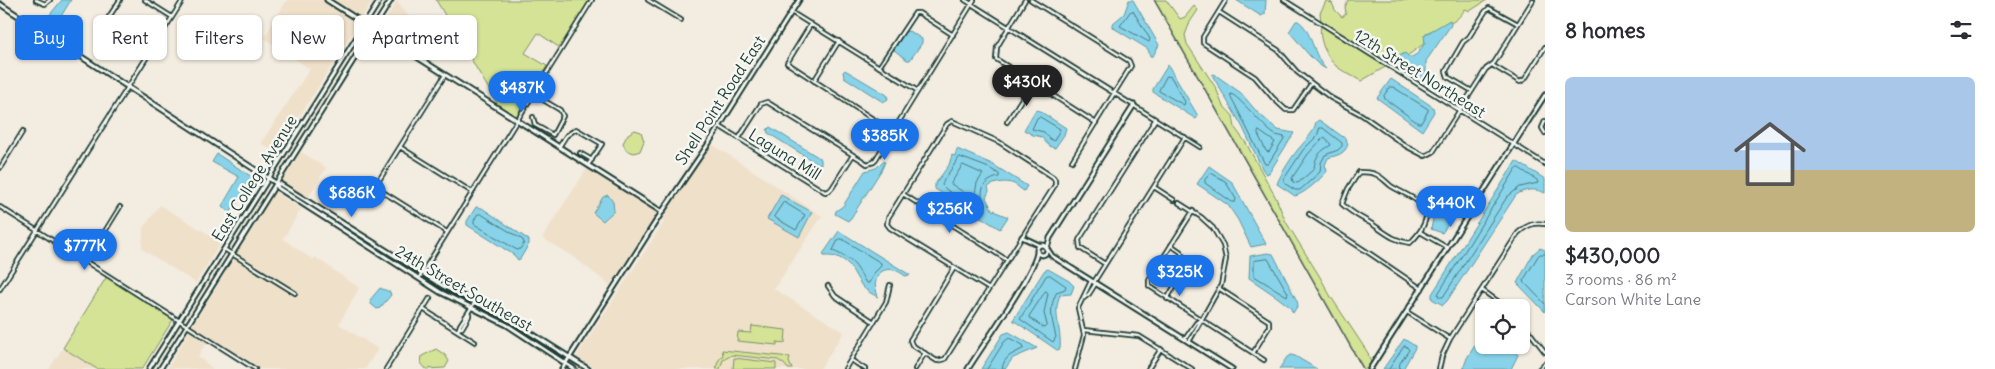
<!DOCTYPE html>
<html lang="en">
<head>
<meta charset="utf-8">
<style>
  :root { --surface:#fff; --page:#f2f2f3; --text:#2b2b33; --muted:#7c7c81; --accent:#1a73e8 }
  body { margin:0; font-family:Delius,sans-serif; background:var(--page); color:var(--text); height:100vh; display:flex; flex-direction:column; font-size:19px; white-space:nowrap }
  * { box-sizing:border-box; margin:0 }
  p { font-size:16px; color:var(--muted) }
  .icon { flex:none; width:28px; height:28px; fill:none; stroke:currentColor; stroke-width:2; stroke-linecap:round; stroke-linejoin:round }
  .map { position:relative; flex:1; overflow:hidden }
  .drawer { display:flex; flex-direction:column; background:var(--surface); width:450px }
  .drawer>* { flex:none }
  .hud { position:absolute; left:15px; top:15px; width:475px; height:45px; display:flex; gap:10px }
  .fabs { position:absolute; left:1475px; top:299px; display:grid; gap:10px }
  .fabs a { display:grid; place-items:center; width:55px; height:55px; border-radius:8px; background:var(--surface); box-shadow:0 1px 4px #0004; font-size:25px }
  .price { position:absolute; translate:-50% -42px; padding:0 11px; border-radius:18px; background:var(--accent); color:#fff; font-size:16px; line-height:32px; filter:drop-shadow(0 1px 2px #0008) }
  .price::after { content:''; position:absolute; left:50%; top:30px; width:15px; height:11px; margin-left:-8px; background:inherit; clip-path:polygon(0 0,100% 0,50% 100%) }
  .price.on { background:#222; color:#fff }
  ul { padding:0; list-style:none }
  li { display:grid; align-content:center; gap:10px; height:265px; padding:0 20px }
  li span { display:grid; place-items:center; height:155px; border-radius:8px; color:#555 }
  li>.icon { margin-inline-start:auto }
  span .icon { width:90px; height:90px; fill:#fffc; stroke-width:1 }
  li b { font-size:21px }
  h2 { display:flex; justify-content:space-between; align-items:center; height:60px; padding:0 20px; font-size:21px }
  .tag { padding:0 18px; border-radius:8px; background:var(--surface); box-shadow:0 1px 4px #0004; font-size:18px; line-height:45px }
  .tag.on { background:var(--accent); color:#fff }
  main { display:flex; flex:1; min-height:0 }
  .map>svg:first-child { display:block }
  .built { fill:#efe0ca; fill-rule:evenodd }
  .green { fill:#d4e396; stroke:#7a9065 }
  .water { fill:#88d3e9; stroke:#5e97a1 }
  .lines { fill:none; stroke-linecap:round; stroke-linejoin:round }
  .shore { stroke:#49797c; stroke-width:1 }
  .street-casing { stroke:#1f3d34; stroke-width:6 }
  .secondary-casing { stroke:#1f3d34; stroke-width:7 }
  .street { stroke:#f6f6f2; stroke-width:2.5 }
  .secondary { stroke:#f6f6f2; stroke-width:3 }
  .rail { stroke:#1f3d34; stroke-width:1 }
  .labels { text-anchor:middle; stroke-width:5; stroke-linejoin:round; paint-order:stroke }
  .street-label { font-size:16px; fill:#1f3d34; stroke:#f6f6f2 }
</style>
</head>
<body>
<main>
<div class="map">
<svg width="1545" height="369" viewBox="0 0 1545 369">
  <rect width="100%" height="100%" fill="#f3ece0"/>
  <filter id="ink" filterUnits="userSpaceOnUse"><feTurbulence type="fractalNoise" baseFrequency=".02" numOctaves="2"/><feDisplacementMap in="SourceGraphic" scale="10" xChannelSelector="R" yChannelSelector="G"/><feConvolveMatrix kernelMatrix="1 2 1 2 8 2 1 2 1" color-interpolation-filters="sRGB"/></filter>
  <g filter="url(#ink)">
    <!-- built -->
    <path class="built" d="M287 0H324L359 23 276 153 261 143 310 69 264 38Z
      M330 0H373L360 20Z
      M397 1 418 29 405 48 378 32Z
      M710 143 822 216 774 289 844 332 820 369H596L576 357 664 222 662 212Z
      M301 152 326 168 308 198 282 181Z
      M588 167 656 210V218L610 285 572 256 542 238ZM607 195 613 202 614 211 606 220 602 221 593 214 603 197Z
      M275 192 301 209 283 239 313 260 315 257 359 288 339 324 378 349 365 369H258L192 326 234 258 296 295V293L236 255Z
      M160 205 221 242 196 283 142 249 143 229Z
      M190 329 209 341 202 349 198 357 213 369 168 368Z
      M63 348 97 369H49Z"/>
    <!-- green -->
    <path class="green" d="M436 0H590L560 48 538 33 525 53 547 66 515 118 500 108Z
      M1155 0H1166L1180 19 1185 17 1194 6 1198 10 1190 22 1185 35 1187 44 1216 88 1222 104 1233 116 1235 128 1246 143 1276 198 1286 222 1320 277 1331 297 1368 353 1371 363 1368 369H1364Z
      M1348 0H1487L1470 11 1465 9C1456 25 1442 26 1426 33L1425 43 1407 56 1401 55 1396 58 1395 62 1390 65 1321 22 1320 13 1326 1 1332 3 1335 10 1342 17 1346 14 1345 7Z
      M1321 25 1387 66 1361 81C1353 76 1343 72 1336 66 1326 57 1318 38 1321 25Z
      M635 130 641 132 644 141 640 151 634 153 626 150 623 143 628 134Z
      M107 276 174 318 142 369H97L63 348Z
      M752 326 786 330 785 343 777 342V345L737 341 738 332 751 333Z
      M436 349 445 355 449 361 445 368 426 369 421 363 422 356Z
      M722 350 790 357 789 362 792 369H788L784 364 778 360 732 355 723 360 720 369H716L718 361 723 355Z
      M734 358 776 363V369H733Z"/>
    <!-- water -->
    <path class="water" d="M62 0H71L58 21 54 24 48 21 47 18Z
      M1129 0H1133L1159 45 1153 56H1150L1148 49 1112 27V24L1124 14Z
      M1236 0H1266L1265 14 1261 16Z
      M1450 20 1451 25 1426 61V80L1394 62 1396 58 1405 53 1410 58 1417 54 1425 43 1424 35Z
      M1296 21H1298C1312 29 1313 57 1326 69 1312 62 1301 44 1289 32Z
      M909 31 922 39V43L910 60H907L894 50 905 32Z
      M1168 65 1198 116 1196 119 1153 92V89Z
      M845 70 887 95 888 99 883 102 844 77 843 72Z
      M1214 74 1241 93 1257 112 1278 130 1294 133 1269 173 1266 174 1263 170 1242 126 1212 75Z
      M1391 79 1433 107 1434 112 1422 131 1377 98Z
      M1038 110 1066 128 1064 135 1055 148C1049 147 1045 142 1042 137L1033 135 1024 130 1035 111Z
      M1319 120 1346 139 1348 144C1345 154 1338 155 1328 158L1325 165 1327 171C1321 179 1304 194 1295 196L1277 184C1280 175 1294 153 1301 146 1308 137 1313 134 1316 122Z
      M770 127 821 159V164L816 163 768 133 767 130Z
      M957 149 992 164 1027 186 1024 191C1020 189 1017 185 1014 184 1006 180 993 183 988 187L989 191 986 198 993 211 995 210 996 212 1008 217 1000 229 935 189V184L949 165 952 155 955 156Z
      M217 154 252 177V180L230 213 222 206 239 177 212 162Z
      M883 161 885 162 882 169 851 218 848 221 835 214 836 211 843 206 865 171 876 168Z
      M1516 161 1545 179V193C1535 188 1525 189 1516 195L1447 301 1443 305 1432 299V294Z
      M1209 166 1232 182 1266 244 1251 247 1238 220 1228 205 1197 184Z
      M608 195 613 202 614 211 603 221 593 213 603 197Z
      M781 195 812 212 799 237 767 219Z
      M1432 199 1455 214 1442 233 1431 229 1434 214 1433 207 1429 200Z
      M476 207 482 208 529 240V244L520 259 518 260 514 255 467 225V221Z
      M839 231 910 275 905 276C895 267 879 266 876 281 874 286 877 292 878 297 872 294 866 291 862 286 850 269 850 255 824 256L823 254Z
      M1540 248 1545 250V312L1517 283 1533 254Z
      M1268 253 1273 254 1297 301 1298 305 1293 313 1290 307 1277 297 1249 278 1250 256Z
      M1048 269 1069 281 1074 286 1071 294 1060 295C1052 315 1062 328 1060 349L1057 350 1013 320 1044 271Z
      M380 288 390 292 391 295 380 308 377 309 371 304 370 300Z
      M1484 331V345H1510L1518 355 1511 369H1463L1467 358Z
      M1009 332 1037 348 1013 358 1005 369H981L1003 334Z
      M1404 339 1415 346V348L1403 369H1383Z
      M1291 355 1295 356 1317 369H1279L1287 357Z"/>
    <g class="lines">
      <!-- shore -->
      <path class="shore" d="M1133 11 1150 39 1149 42 1120 26 1130 12Z
        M1167 76 1171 77 1185 102 1184 105 1159 91Z
        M1390 87H1393L1428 109V111L1421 123H1418L1385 99 1384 96Z
        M1231 94C1238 95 1263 127 1274 134 1277 136 1282 136 1285 137L1268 164H1265C1253 142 1243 119 1231 97Z
        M1040 117 1060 129 1054 141 1050 139 1044 132 1032 129 1037 118Z
        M1320 128H1323L1342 143V146L1338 150 1325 155 1321 163 1320 172 1300 190H1295L1284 183V179L1303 150 1317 136Z
        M1259 131 1275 142 1269 152 1266 151 1258 134Z
        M1326 138 1331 145C1321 151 1315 155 1314 169L1298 183 1293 182 1292 178 1308 154 1323 138Z
        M960 157 989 168 999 174V177C980 181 979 194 986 210L984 213 948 191 942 185 944 180Z
        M963 165 983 174 977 183 974 199 951 184Z
        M1519 168 1537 180 1538 183 1520 187 1507 197 1443 297H1439L1438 294 1516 169Z
        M1211 173 1225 181 1236 199 1235 202H1232L1205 183V180Z
        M784 202 805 215 796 230 774 217Z
        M478 214H481L523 240 524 243 520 249 517 250 474 224V221Z
        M839 239H842L881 263V266L874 273 869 283H866C855 264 854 260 833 251Z
        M1545 254H1540L1538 256 1523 281 1545 304
        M1268 259 1288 293 1287 296 1254 276V261Z
        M1050 275 1066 286 1065 289 1057 292C1048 308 1052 320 1056 337L1053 342 1020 319 1046 276Z
        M1046 291 1048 293 1044 313 1047 325 1044 328 1029 317Z
        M987 369 1004 342 1009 338 1023 345 1024 348C1014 354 1004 355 1002 369
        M1389 369 1404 346H1406L1409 350 1400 363 1399 369"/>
      <!-- street casing -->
      <g class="street-casing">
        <path id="street" d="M36 0 45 4 50 0
          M145 0 172 17
          M648 0 681 20
          M965 0 1200 147
          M1025 0 997 47 996 59 1096 123
          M1031 0 1129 61 1131 66 1072 161
          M1226 0 1203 37V43L1255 77 1273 98 1286 110H1293L1311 84
          M1284 0 1545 164
          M791 12 918 91
          M1219 12 1278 50 1297 72 1331 98 1362 115 1406 146 1425 156 1433 152 1486 69 1494 63 1533 0
          M811 24 787 63 893 132
          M99 32 120 0
          M1492 65 1520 82 1525 79 1545 47
          M879 67 915 13H919L953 35
          M814 81 839 41
          M1472 91 1448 77 1446 71 1463 42 1469 37 1485 12 1489 8 1518 24
          M533 117 535 125 553 135 563 116 560 110 533 94
          M952 121 999 142 1053 177 1055 180V185L989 289 890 228 887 224 888 218 947 124Z
          M1545 121 1542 128 1545 133
          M1007 122 1032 83
          M719 126 825 192 829 191 832 188 853 155
          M739 138 761 104 767 102 863 161 867 164 874 162 974 0
          M400 147 472 192
          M559 147 566 136 576 129 602 144 588 165
          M580 153 592 160
          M0 168 23 131
          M1359 172C1365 172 1370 172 1375 174 1381 176 1386 182 1391 186 1404 194 1418 198 1427 211 1426 225 1419 234 1410 243 1392 240 1386 233 1372 224 1360 217 1353 214 1342 204L1348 189Z
          M375 187 447 232
          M1154 187 1174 200
          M903 194 1007 260
          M366 201 445 75
          M1179 203 1201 217 1213 228 1223 245 1226 259 1221 285 1189 342
          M0 207 255 369
          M1193 211 1149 280V286L1264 360
          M1309 214 1372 255 1422 289
          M1420 232 1448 248
          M224 249 295 293
          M86 262 120 207
          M1105 264 1080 248 1079 240 1155 120
          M954 268 910 340 912 345 937 361 945 359 989 289
          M419 278 592 0
          M1094 282 1185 137
          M828 286 835 296 874 322
          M0 289 183 0
          M1220 289 1269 321V327L1253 353
          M1482 290 1507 308
          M1084 298 1089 294 1096 283
          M1167 299 1186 266 1181 252 1171 245
          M423 309 475 342
          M1407 312 1450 339
          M1521 321 1545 352
          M460 328H462L469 316V313
          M1084 330 1139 336 1192 369
          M458 331 460 325 475 302
          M1185 339 1196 323 1200 320
          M851 360 865 369
          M386 369 430 298
          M845 369 886 302 890 285
          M915 369 925 353
          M1075 369 1084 335 1078 308 1091 281
          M1148 369 1161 349
          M1439 369 1442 356 1450 339 1518 233C1527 225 1534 222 1545 224
          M1539 369 1545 363"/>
      </g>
      <!-- secondary casing -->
      <g class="secondary-casing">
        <path id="secondary" d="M327 0 662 212
          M0 4 268 178 276 183 278 188 440 292 507 325 574 369
          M276 184H280L443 286 510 320 588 369
          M1022 237 1039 245
          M1037 250a5 5 0 1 1 10 0a5 5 0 1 1-10 0Z
          M1047 248 1050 238 1134 105
          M1048 250 1052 256 1232 369
          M149 369 380 0
          M160 369 391 0
          M562 369 662 212 707 146 799 0
          M968 369C980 349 1038 268 1037 251
          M1370 369 1545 95"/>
      </g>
      <!-- street -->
      <use href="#street" class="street"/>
      <!-- secondary -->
      <use href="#secondary" class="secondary"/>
      <!-- rail -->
      <path class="rail" d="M1154 0 1363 369"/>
    </g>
  </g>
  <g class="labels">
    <!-- street labels -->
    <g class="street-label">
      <text transform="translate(1420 73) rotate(32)" y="6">12th Street Northeast</text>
      <text transform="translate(720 100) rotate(-57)" y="6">Shell Point Road East</text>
      <text transform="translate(785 154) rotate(32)" y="6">Laguna Mill</text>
      <text transform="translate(254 178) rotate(-58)" y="6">East College Avenue</text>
      <text transform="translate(464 288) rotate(30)" y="6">24th Street Southeast</text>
    </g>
  </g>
</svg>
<div class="fabs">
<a><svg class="icon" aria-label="locate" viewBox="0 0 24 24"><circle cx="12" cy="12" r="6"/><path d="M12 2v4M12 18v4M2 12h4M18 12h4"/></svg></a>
</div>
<b class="price on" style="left:1027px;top:107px">$430K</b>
<b class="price" style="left:522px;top:113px">$487K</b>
<b class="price" style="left:885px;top:161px">$385K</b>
<b class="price" style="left:352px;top:218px">$686K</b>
<b class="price" style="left:1451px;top:228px">$440K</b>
<b class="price" style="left:950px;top:234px">$256K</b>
<b class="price" style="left:85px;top:271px">$777K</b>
<b class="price" style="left:1180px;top:297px">$325K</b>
<div class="hud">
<a class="tag on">Buy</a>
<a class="tag">Rent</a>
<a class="tag">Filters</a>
<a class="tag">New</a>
<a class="tag">Apartment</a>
</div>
</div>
<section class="drawer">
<h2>8 homes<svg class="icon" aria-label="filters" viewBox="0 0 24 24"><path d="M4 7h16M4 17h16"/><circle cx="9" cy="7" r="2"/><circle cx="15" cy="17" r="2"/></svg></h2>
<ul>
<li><span style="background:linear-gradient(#a9c7e8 60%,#c2b280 0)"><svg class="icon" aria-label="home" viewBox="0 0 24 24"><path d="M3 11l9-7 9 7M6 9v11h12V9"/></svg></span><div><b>$430,000</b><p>3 rooms · 86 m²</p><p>Carson White Lane</p></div></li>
</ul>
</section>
</main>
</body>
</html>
